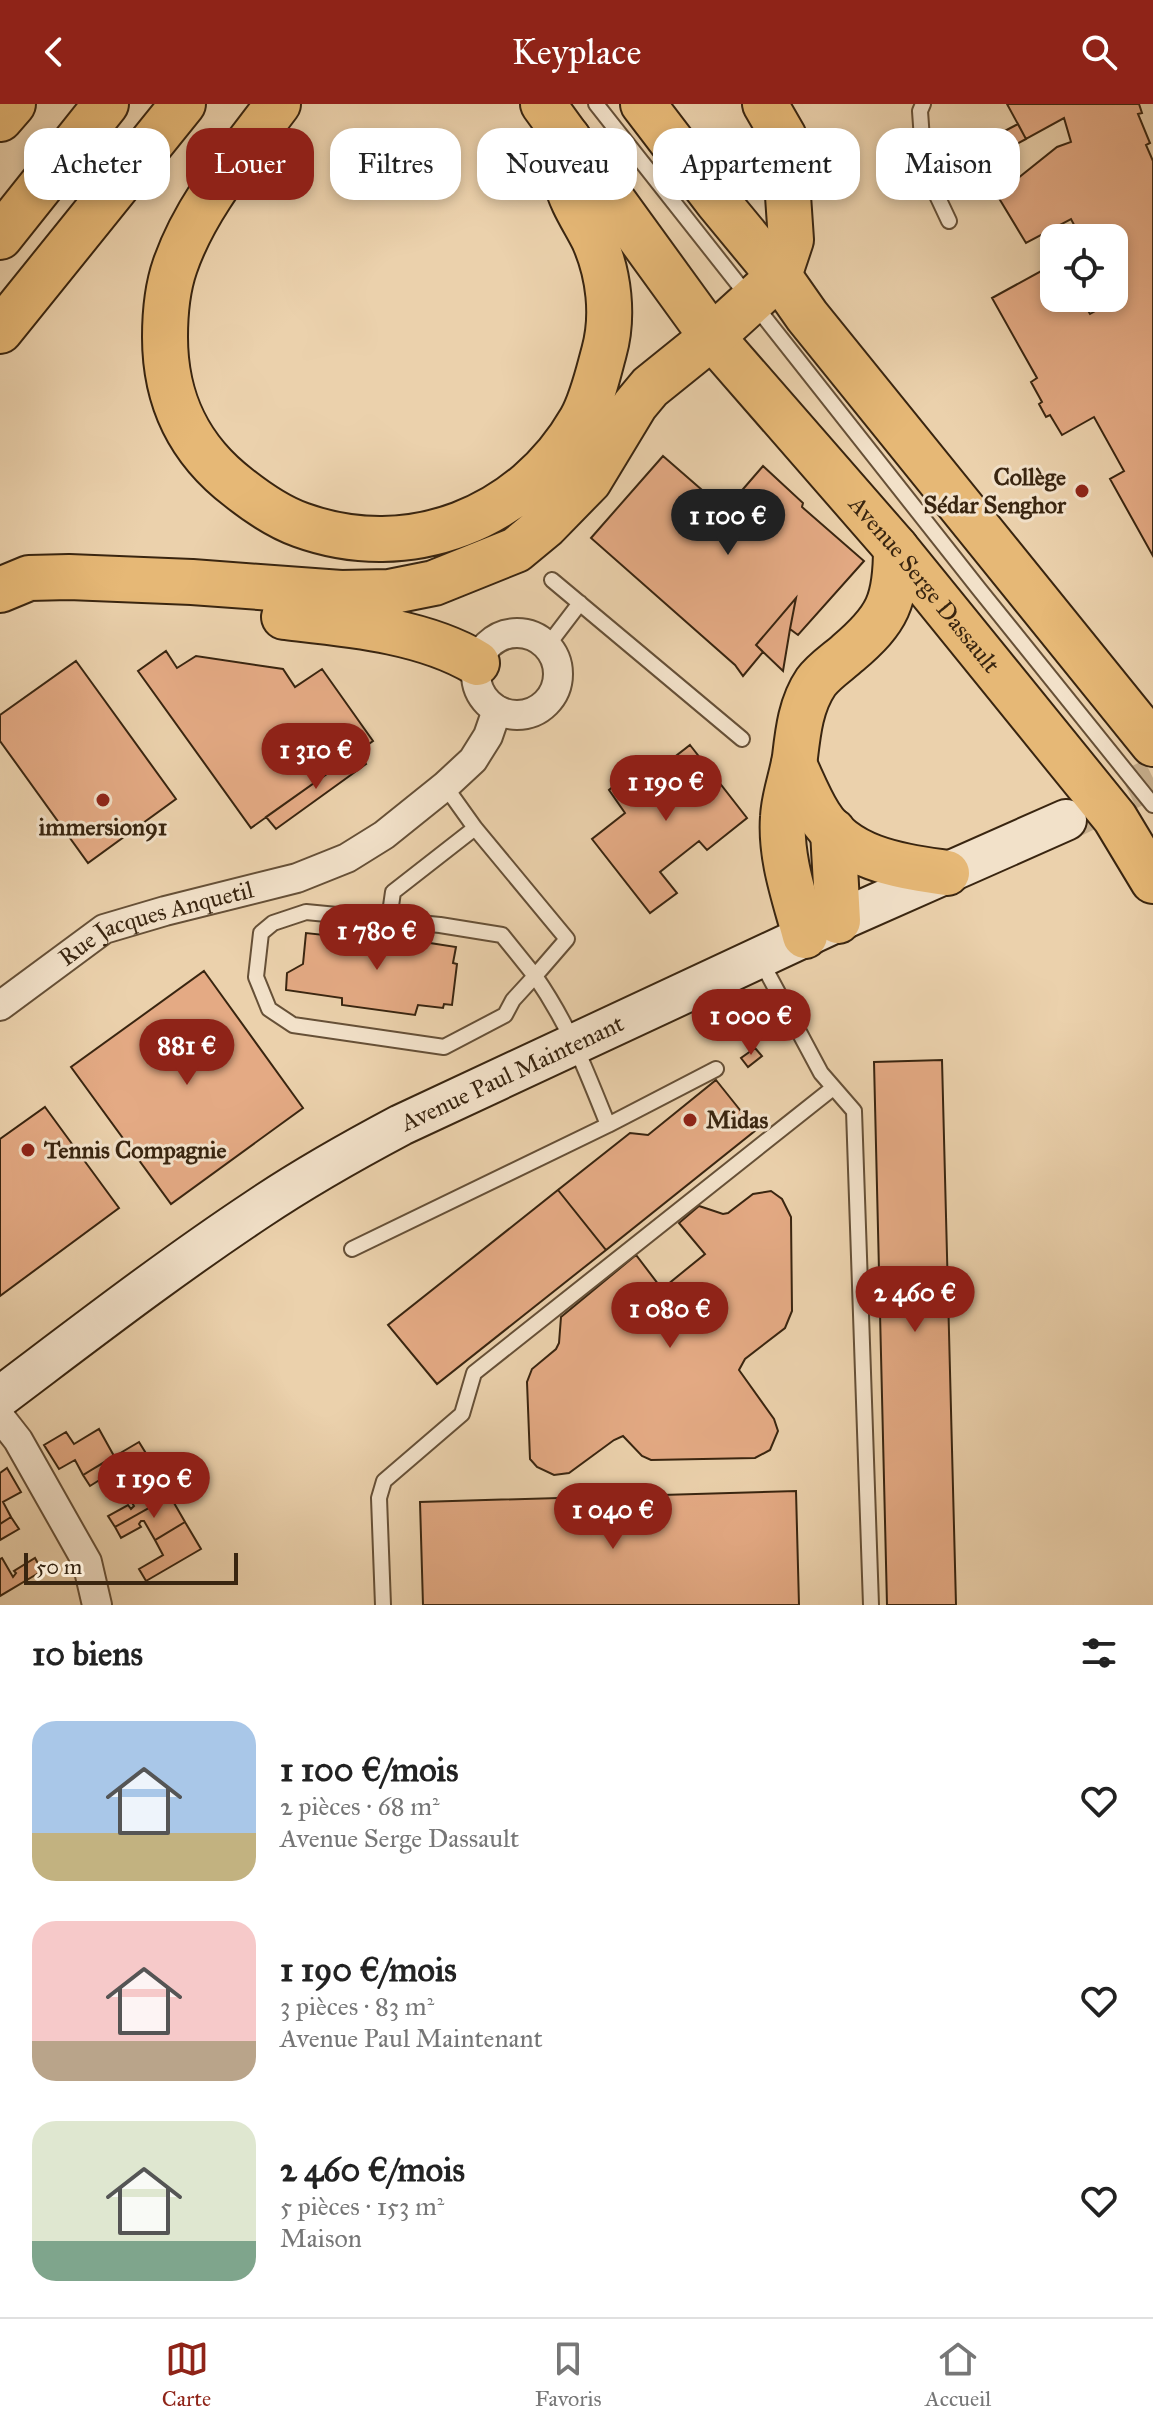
<!DOCTYPE html>
<html lang="fr">
<head>
<meta charset="utf-8">
<style>
  :root { --surface:#fff; --page:#f2f2f2; --text:#222; --muted:#767676; --line:#e0e0e0; --accent:#8f2418 }
  body { margin:0; font-family:"IM FELL Great Primer",serif; background:var(--page); color:var(--text); height:100vh; display:flex; flex-direction:column; font-size:30px; white-space:nowrap }
  * { box-sizing:border-box; margin:0 }
  p { font-size:26px; color:var(--muted) }
  .icon { flex:none; width:44px; height:44px; fill:none; stroke:currentColor; stroke-width:2; stroke-linecap:round; stroke-linejoin:round }
  .map { position:relative; height:1501px; overflow:hidden }
  .side { display:flex; flex-direction:column; background:var(--surface); flex:1 }
  .side>* { flex:none }
  .banner { position:absolute; left:24px; top:24px; width:1106px; height:72px; display:flex; gap:16px }
  .buttons { position:absolute; left:1040px; top:120px; display:grid; gap:16px }
  .buttons a { display:grid; place-items:center; width:88px; height:88px; border-radius:16px; background:var(--surface); box-shadow:0 4px 12px #0003; font-size:40px }
  .scale { position:absolute; left:24px; bottom:20px; width:214px; box-sizing:border-box; padding-left:8px; border:4px solid #392510; border-top:0; font-size:22px; line-height:28px; white-space:nowrap; color:#392510; -webkit-text-stroke:6px #f2e1c9; paint-order:stroke }
  .price { position:absolute; translate:-50% -68px; padding:0 18px; border-radius:28px; background:var(--accent); color:#fff; font-size:26px; line-height:52px; filter:drop-shadow(0 2px 4px #0008) }
  .price::after { content:''; position:absolute; left:50%; top:48px; width:24px; height:18px; margin-left:-12px; background:inherit; clip-path:polygon(0 0,100% 0,50% 100%) }
  .price.selected { background:#222; color:#fff }
  ul { padding:0; list-style:none }
  li { display:flex; align-items:center; gap:24px; height:200px; padding:0 32px }
  li span { display:grid; place-items:center; flex:none; width:224px; height:160px; border-radius:24px; color:#555 }
  li>.icon { margin-inline-start:auto }
  span .icon { width:96px; height:96px; fill:#fffc; stroke-width:1 }
  li b { font-size:34px }
  h2 { display:flex; justify-content:space-between; align-items:center; height:96px; padding:0 32px; font-size:34px }
  .chip { padding:0 28px; border-radius:24px; background:var(--surface); box-shadow:0 4px 12px #0003; font-size:28px; line-height:72px }
  .chip.selected { background:var(--accent); color:#fff }
  header { display:flex; justify-content:space-between; align-items:center; height:104px; padding:0 32px; background:var(--accent); color:#fff; font-size:36px; font-weight:600 }
  .dock { display:flex; justify-content:space-around; align-items:center; height:112px; border-top:2px solid var(--line); background:var(--surface); font-size:22px; color:var(--muted) }
  .dock a { display:grid; justify-items:center; gap:4px }
  .dock .selected { color:var(--accent) }
  .map>svg:first-child { display:block }
  .building { fill:#e4aa84; stroke:#392510; stroke-width:2 }
  .lines { fill:none; stroke-linecap:round; stroke-linejoin:round }
  .secondary-tunnel { stroke:#c7af8d; stroke-width:40; stroke-dasharray:40 20; stroke-linecap:butt }
  .lane-casing { stroke:#665037; stroke-width:18 }
  .street-casing { stroke:#665037; stroke-width:32 }
  .secondary-casing { stroke:#392510; stroke-width:44 }
  .primary-casing { stroke:#392510; stroke-width:48 }
  .highway-casing { stroke:#392510; stroke-width:48 }
  .lane { stroke:#f2e1c9; stroke-width:14 }
  .street { stroke:#f2e1c9; stroke-width:28 }
  .secondary { stroke:#f2e1c9; stroke-width:40 }
  .primary { stroke:#e6b876; stroke-width:44 }
  .highway { stroke:#e6b876; stroke-width:44 }
  .poi-dot { fill:#8f2418; stroke:#f2e1c9; stroke-width:3 }
  .labels { text-anchor:middle; stroke-width:6; stroke-linejoin:round; paint-order:stroke }
  .poi-label { font-size:24px; font-weight:bold; fill:#392510; stroke:#f2e1c9; text-anchor:start }
  .street-label { font-size:24px; fill:#392510; stroke:#f2e1c9 }
</style>
</head>
<body>
<header><svg class="icon" aria-label="back" viewBox="0 0 24 24"><path d="M15 5l-7 7 7 7"/></svg>Keyplace<svg class="icon" aria-label="search" viewBox="0 0 24 24"><circle cx="10" cy="10" r="6"/><path d="M15 15l6 6"/></svg></header>
<div class="map">
<svg width="1153" height="1501" viewBox="0 0 1153 1501">
  <rect width="100%" height="100%" fill="#ebd1ac"/>
  <filter id="stains"><feTurbulence type="fractalNoise" baseFrequency=".0025" numOctaves="4"/><feColorMatrix values="0 0 0 0 .2 0 0 0 0 .09 0 0 0 0 .02 0 0 0 .5 -.17"/></filter>
  <radialGradient id="worn" r=".72"><stop offset=".6" stop-color="#630" stop-opacity="0"/><stop offset="1" stop-color="#630" stop-opacity=".3"/></radialGradient>
  <!-- building -->
  <path class="building" d="M1007 0H1139L1142 9 1138 10 1150 39 1146 41 1153 57V452L1110 375 1124 367 1094 313 1062 331 1050 311 1046 313 1039 300 1042 298 1031 278 1037 274 992 194 1054 160V194H1081L1090 210 1115 196 1114 134H1081L1071 115 1026 139 997 91 1057 43 1071 38 1064 14 1026 35Z
    M1018 20 1026 35 1007 45 999 30Z
    M663 352 725 406 763 362 803 399 802 403 864 457 798 531 790 525 796 494 756 541 763 548 743 572 735 561 591 434Z
    M796 494 790 525 783 567 756 541Z
    M166 547 177 564 196 552 283 565 295 583 322 565 373 637 251 724 138 567Z
    M76 557 176 695 88 759 0 637V611Z
    M690 641 747 714 707 746 699 737 660 768 677 789 650 809 592 735 625 709 609 686 628 670 637 682Z
    M358 648 366 660 276 725 266 713Z
    M373 826 410 831 411 836 456 843 453 859 457 860 452 901 444 900 443 904 418 901 415 911 342 901V894L286 886 287 869 303 860 306 829 371 836Z
    M204 867 303 1004 171 1100 71 963Z
    M755 944 762 952 748 963 741 954Z
    M942 956 956 1501H887L874 958Z
    M716 976 756 1026 606 1146 558 1086 630 1029 648 1031Z
    M45 1003 119 1104 0 1192V1035Z
    M558 1086 606 1146 437 1280 388 1221Z
    M771 1087 782 1095 791 1113 792 1207 785 1224 745 1255 739 1266 774 1315 778 1327 770 1346 755 1354 651 1356 642 1352 623 1332 614 1336 569 1369 554 1371 537 1363 530 1355 527 1278 532 1265 556 1245 559 1239 561 1213 636 1151 662 1185 705 1150 679 1119 699 1102 723 1110 728 1109 753 1090Z
    M99 1325 114 1352 83 1371 75 1356 59 1365 44 1341 66 1328 74 1340Z
    M139 1338 155 1364 123 1383 114 1367 90 1382 83 1371Z
    M7 1364 21 1388 3 1398 11 1413 0 1420V1369Z
    M155 1364 170 1392 115 1423 108 1412 128 1401 131 1405 134 1402 123 1383Z
    M796 1387 799 1501H423L420 1398Z
    M170 1392 185 1418 155 1436 144 1417H141L139 1420 141 1423 121 1434 115 1423Z
    M11 1413 19 1425 0 1436V1420Z
    M185 1418 201 1445 146 1477 139 1465 163 1451 155 1436Z
    M2 1454 13 1473 16 1469 14 1467 35 1454 42 1467 0 1492V1455Z"/>
  <g class="lines">
    <!-- secondary-tunnel -->
    <path class="secondary-tunnel" d="M1074 713 1153 674"/>
    <!-- lane casing -->
    <g class="lane-casing">
      <path id="lane" d="M596 0 979 485 1153 701
        M923 0 920 7 924 64 949 117
        M552 476 742 635
        M548 541 580 499
        M445 682 475 724 567 835 535 872C569 921 586 966 608 1021
        M306 808 440 821 502 831 535 872 513 896 505 911 444 943 293 921 269 905 256 873 261 829 273 819Z
        M389 816 393 788 475 724
        M761 857 821 969 854 1007 871 1501
        M352 1145 608 1021 716 965
        M383 1501 379 1394 384 1377 462 1310 474 1269 833 984"/>
    </g>
    <!-- street casing -->
    <g class="street-casing">
      <g id="street">
        <circle cx="517" cy="570" r="41"/>
        <path id="s1" d="M0 902 104 825 165 807 297 774 347 754 384 731 445 682 473 656 488 632 497 606"/>
        <path d="M0 1313 18 1336 87 1458 97 1501"/>
      </g>
    </g>
    <!-- secondary casing -->
    <g class="secondary-casing">
      <g id="secondary">
        <path id="s2" d="M0 1293C85 1229 169 1164 258 1105 304 1074 352 1047 401 1021L838 817 1066 716"/>
      </g>
    </g>
    <!-- primary casing -->
    <g class="primary-casing">
      <g id="primary">
        <path id="s3" d="M543 0 712 233 896 444 1115 714 1153 777"/>
        <path d="M643 0 717 97 779 172 807 212 1153 640"/>
        <path d="M794 660C802 677 809 695 819 711 847 756 900 762 947 769"/>
        <path d="M833 727 838 817"/>
        <path d="M805 832C795 794 780 754 783 713 784 692 792 673 795 653 798 627 801 600 816 578 824 567 838 558 848 549 888 515 896 497 896 444"/>
      </g>
    </g>
    <!-- highway casing -->
    <g class="highway-casing">
      <path id="highway" d="M278 0C240 51 196 101 175 162 167 185 165 210 165 233 165 296 189 346 239 384 258 399 278 413 301 421 409 460 524 415 581 316 592 297 598 270 604 248 614 212 609 170 594 136 584 116 571 98 566 76 562 64 567 47 568 34
        M0 15 13 0
        M0 133 106 0
        M0 227 183 0
        M0 486 29 474 69 473 192 478 341 489 389 488 434 479 516 446 545 422 589 377 635 301 650 283 712 233 779 172 791 136 784 33 765 0
        M284 513C346 520 422 526 477 559"/>
    </g>
    <!-- lane -->
    <use href="#lane" class="lane"/>
    <!-- street -->
    <use href="#street" class="street"/>
    <!-- secondary -->
    <use href="#secondary" class="secondary"/>
    <!-- primary -->
    <use href="#primary" class="primary"/>
    <!-- highway -->
    <use href="#highway" class="highway"/>
  </g>
  <!-- markers -->
  <g class="poi-dot">
    <circle cx="1082" cy="387" r="8"/>
    <circle cx="103" cy="696" r="8"/>
    <circle cx="690" cy="1016" r="8"/>
    <circle cx="28" cy="1046" r="8"/>
  </g>
  <g class="labels">
    <!-- poi labels -->
    <g class="poi-label">
      <text x="1066" y="381" text-anchor="end">Collège<tspan x="1066" dy="28">Sédar Senghor</tspan></text>
      <text x="103" y="731" text-anchor="middle">immersion91</text>
      <text x="706" y="1024">Midas</text>
      <text x="44" y="1054">Tennis Compagnie</text>
    </g>
    <!-- street labels -->
    <g class="street-label">
      <text dy="8" stroke="none"><textPath href="#s3" startOffset="614">Avenue Serge Dassault</textPath></text>
      <text dy="8" stroke="none"><textPath href="#s1" startOffset="180">Rue Jacques Anquetil</textPath></text>
      <text dy="8" stroke="none"><textPath href="#s2" startOffset="608">Avenue Paul Maintenant</textPath></text>
    </g>
  </g>
  <rect width="100%" height="100%" filter="url(#stains)"/>
  <rect width="100%" height="100%" fill="url(#worn)"/>
</svg>
<div class="buttons">
<a><svg class="icon" aria-label="locate" viewBox="0 0 24 24"><circle cx="12" cy="12" r="6"/><path d="M12 2v4M12 18v4M2 12h4M18 12h4"/></svg></a>
</div>
<div class="scale">50 m</div>
<b class="price selected" style="left:728px;top:453px">1 100 €</b>
<b class="price" style="left:316px;top:687px">1 310 €</b>
<b class="price" style="left:666px;top:719px">1 190 €</b>
<b class="price" style="left:377px;top:868px">1 780 €</b>
<b class="price" style="left:751px;top:953px">1 000 €</b>
<b class="price" style="left:187px;top:983px">881 €</b>
<b class="price" style="left:915px;top:1230px">2 460 €</b>
<b class="price" style="left:670px;top:1246px">1 080 €</b>
<b class="price" style="left:154px;top:1416px">1 190 €</b>
<b class="price" style="left:613px;top:1447px">1 040 €</b>
<div class="banner">
<a class="chip">Acheter</a>
<a class="chip selected">Louer</a>
<a class="chip">Filtres</a>
<a class="chip">Nouveau</a>
<a class="chip">Appartement</a>
<a class="chip">Maison</a>
</div>
</div>
<section class="side">
<h2>10 biens<svg class="icon" aria-label="filters" viewBox="0 0 24 24"><path d="M4 7h16M4 17h16"/><circle cx="9" cy="7" r="2"/><circle cx="15" cy="17" r="2"/></svg></h2>
<ul>
<li><span style="background:linear-gradient(#a9c7e8 70%,#c2b280 0)"><svg class="icon" aria-label="home" viewBox="0 0 24 24"><path d="M3 11l9-7 9 7M6 9v11h12V9"/></svg></span><div><b>1 100 €/mois</b><p>2 pièces · 68 m²</p><p>Avenue Serge Dassault</p></div><svg class="icon" aria-label="heart" viewBox="0 0 24 24"><path d="M12 20l-8-8c-3-5 5-10 8-4 3-6 11-1 8 4z"/></svg></li>
<li><span style="background:linear-gradient(#f6c9c9 75%,#b9a48a 0)"><svg class="icon" aria-label="home" viewBox="0 0 24 24"><path d="M3 11l9-7 9 7M6 9v11h12V9"/></svg></span><div><b>1 190 €/mois</b><p>3 pièces · 83 m²</p><p>Avenue Paul Maintenant</p></div><svg class="icon" aria-label="heart" viewBox="0 0 24 24"><path d="M12 20l-8-8c-3-5 5-10 8-4 3-6 11-1 8 4z"/></svg></li>
<li><span style="background:linear-gradient(#dfe7d0 75%,#7fa58c 0)"><svg class="icon" aria-label="home" viewBox="0 0 24 24"><path d="M3 11l9-7 9 7M6 9v11h12V9"/></svg></span><div><b>2 460 €/mois</b><p>5 pièces · 153 m²</p><p>Maison</p></div><svg class="icon" aria-label="heart" viewBox="0 0 24 24"><path d="M12 20l-8-8c-3-5 5-10 8-4 3-6 11-1 8 4z"/></svg></li>
</ul>
</section>
<nav class="dock">
<a class="selected"><svg class="icon" aria-label="map" viewBox="0 0 24 24"><path d="M3 6l6-2 6 2 6-2v14l-6 2-6-2-6 2zM9 4v14M15 6v14"/></svg>Carte</a>
<a><svg class="icon" aria-label="saved" viewBox="0 0 24 24"><path d="M7 4h10v16l-5-4-5 4z"/></svg>Favoris</a>
<a><svg class="icon" aria-label="home" viewBox="0 0 24 24"><path d="M3 11l9-7 9 7M6 9v11h12V9"/></svg>Accueil</a>
</nav>
</body>
</html>
